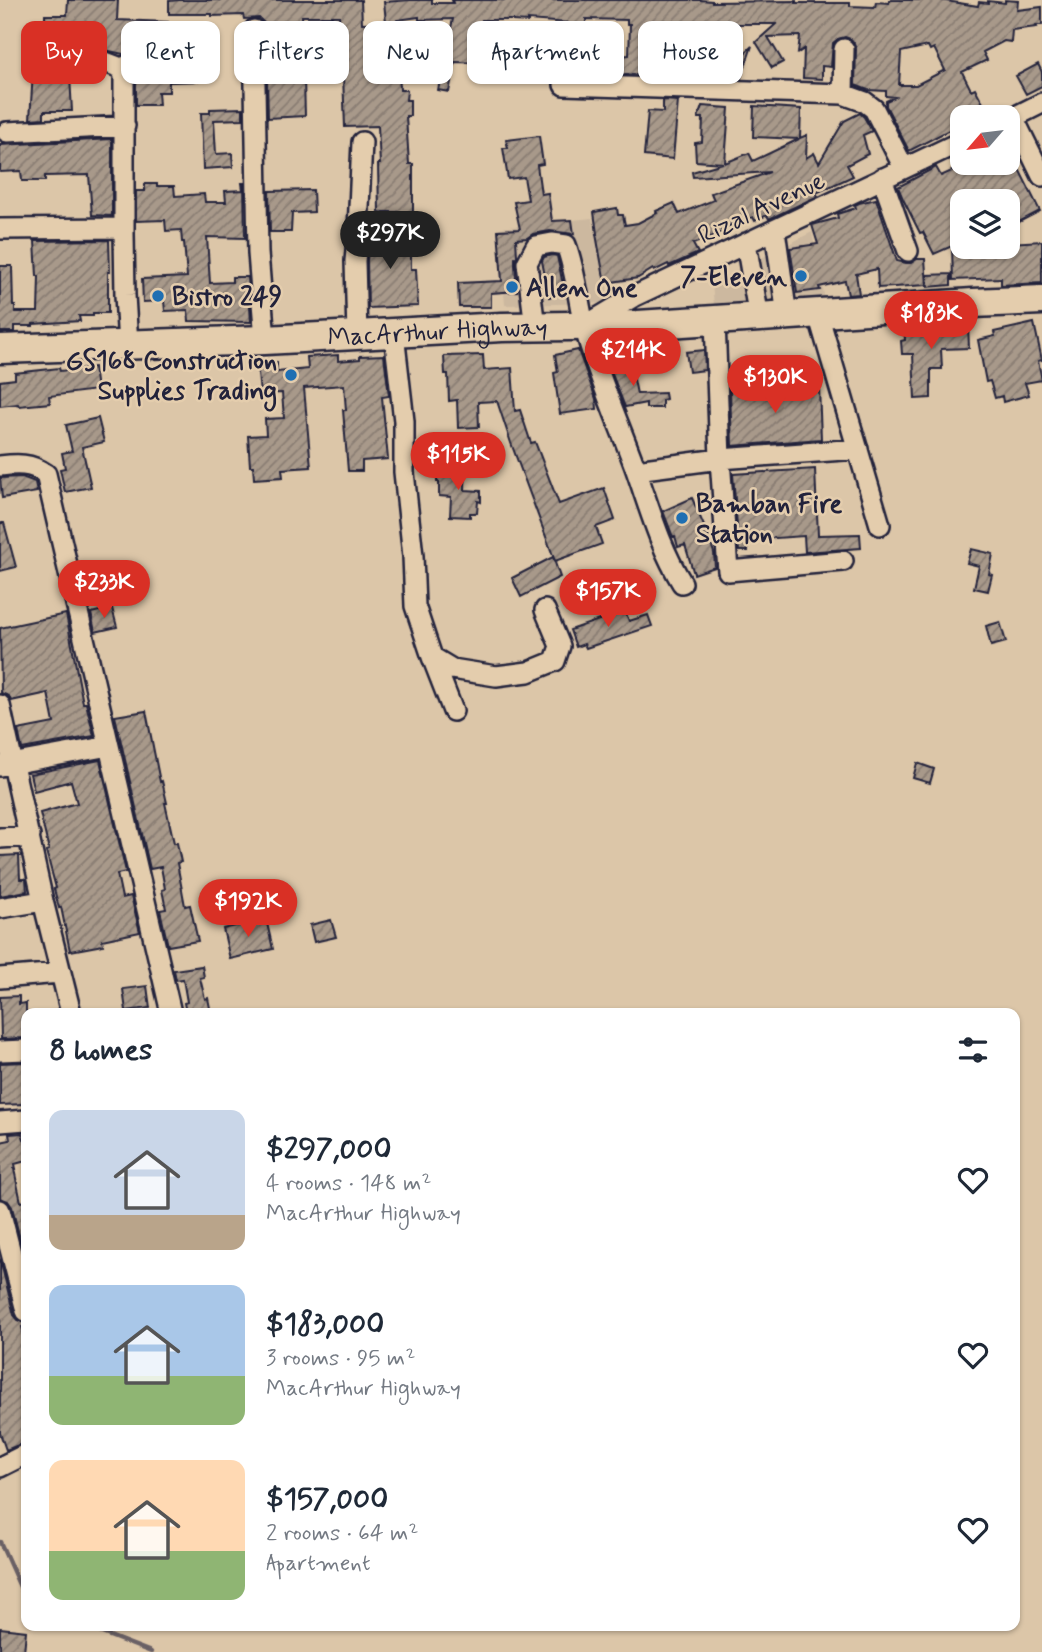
<!DOCTYPE html>
<html lang="en">
<head>
<meta charset="utf-8">
<style>
  :root { --surface:#fff; --page:#f2f2f3; --text:#1f2937; --muted:#747a83; --accent:#d93025 }
  body { margin:0; font-family:Mynerve,sans-serif; background:var(--page); color:var(--text); height:100vh; display:flex; flex-direction:column; font-size:26px; white-space:nowrap }
  * { box-sizing:border-box; margin:0 }
  p { font-size:23px; color:var(--muted) }
  .icon { flex:none; width:38px; height:38px; fill:none; stroke:currentColor; stroke-width:2; stroke-linecap:round; stroke-linejoin:round }
  .map { position:relative; flex:1; overflow:hidden }
  .panel { position:absolute; left:21px; top:1008px; width:999px; height:623px; display:flex; flex-direction:column; background:var(--surface); border-radius:14px; box-shadow:0 2px 5px #0004 }
  .panel>* { flex:none }
  .banner { position:absolute; left:21px; top:21px; width:1001px; height:63px; display:flex; gap:14px }
  .needle { width:46px; rotate:242deg }
  .fabs { position:absolute; left:950px; top:105px; display:grid; gap:14px }
  .fabs a { display:grid; place-items:center; width:70px; height:70px; border-radius:14px; background:var(--surface); box-shadow:0 2px 5px #0004; font-size:35px }
  .price { position:absolute; translate:-50% -60px; padding:0 16px; border-radius:24px; background:var(--accent); color:#fff; font-size:23px; line-height:46px; filter:drop-shadow(0 2px 4px #0008) }
  .price::after { content:''; position:absolute; left:50%; top:42px; width:21px; height:16px; margin-left:-10px; background:inherit; clip-path:polygon(0 0,100% 0,50% 100%) }
  .price.active { background:#222; color:#fff }
  ul { padding:0; list-style:none }
  li { display:flex; align-items:center; gap:21px; height:175px; padding:0 28px }
  li span { display:grid; place-items:center; flex:none; width:196px; height:140px; border-radius:14px; color:#555 }
  li>.icon { margin-inline-start:auto }
  span .icon { width:84px; height:84px; fill:#fffc; stroke-width:1 }
  li b { font-size:30px }
  h2 { display:flex; justify-content:space-between; align-items:center; height:84px; padding:0 28px; font-size:30px }
  .pill { padding:0 24px; border-radius:14px; background:var(--surface); box-shadow:0 2px 5px #0004; font-size:24px; line-height:63px }
  .pill.active { background:var(--accent); color:#fff }
  .map>svg:first-child { display:block }
  .built { fill:#ccb89f }
  .lines { fill:none; stroke-linecap:round; stroke-linejoin:round }
  .stream { stroke:#696065; stroke-width:4.5 }
  .building { fill:url(#building-hatch); stroke:#22223b; stroke-width:2; fill-rule:evenodd }
  .minor-casing { stroke:#22223b; stroke-width:24 }
  .highway-casing { stroke:#22223b; stroke-width:33 }
  .minor { stroke:#e4cdad; stroke-width:19 }
  .highway { stroke:#e4cdad; stroke-width:28 }
  .poi-dot { fill:#1f6fb2; stroke:#e4cdad; stroke-width:2.5 }
  .labels { text-anchor:middle; stroke-width:5; stroke-linejoin:round; paint-order:stroke }
  .street-label { font-size:26px; fill:#22223b; stroke:#e4cdad }
  .poi-label { font-size:26px; font-weight:bold; fill:#22223b; stroke:#e4cdad; text-anchor:start }
</style>
</head>
<body>
<div class="map">
<svg width="1042" height="1652" viewBox="0 0 1042 1652">
  <defs>
    <pattern id="building-hatch" width="6" height="6" patternUnits="userSpaceOnUse" patternTransform="scale(1.75)"><rect width="6" height="6" fill="#a8998a"/><path d="M-1 1l2-2M0 6l6-6M5 7l2-2" fill="none" stroke="#887c72"/></pattern>
  </defs>
  <rect width="100%" height="100%" fill="#dcc6a8"/>
  <filter id="ink" filterUnits="userSpaceOnUse"><feTurbulence type="fractalNoise" baseFrequency=".0143" numOctaves="2"/><feDisplacementMap in="SourceGraphic" scale="14" xChannelSelector="R" yChannelSelector="G"/><feConvolveMatrix kernelMatrix="1 2 1 2 8 2 1 2 1" color-interpolation-filters="sRGB"/></filter>
  <g filter="url(#ink)">
    <!-- built -->
    <path class="built" d="M592 218 607 288 606 303 505 305 499 228Z
      M812 232 825 300 714 305 712 284Z"/>
    <g class="lines">
      <!-- stream -->
      <path class="stream" d="M0 1542 26 1600
        M84 1626 151 1652"/>
    </g>
    <!-- building -->
    <path class="building" d="M68 0H118L117 20 168 22V56H170V62L199 61 200 81 169 82V92H158L159 105H136V77L162 73 167 68 168 63 166 57 162 52 156 51 123 54 105 50 66 51 67 28 45 27V15H67Z
      M179 0H361L362 23 386 22 384 2 410 0H432V3H453L452 0H700L712 1V2L796 1V3H850V6L875 7 876 2 889 3V0H940L978 6 979 2 988 3V1L1005 3V0L1018 1 1017 10 1042 7V25H1036L1037 27 1012 30 1011 42 1004 41 983 52 987 60 962 72 971 90 975 88 985 107 962 117V124L951 130V129L909 151 886 106V101L895 97 886 96V91L868 90 855 85 856 49 854 43 851 39 845 37 838 39 833 43 831 67 822 66V79L803 78 804 49 798 53 800 36 768 37 783 62 772 68 756 42 776 24H699V41H692V69L681 68 680 76 613 74 614 56 629 55 630 24H627V20L586 19V25H568V23L528 20V22L513 21V20H482L484 42 483 63 455 62 449 92 438 90 443 67 423 63 425 51 445 54 453 19 419 20V17L397 20 400 90H407L406 100H410V116H406L409 164H413V212H379L378 164H380L378 126 345 127 343 76H330V62H341L339 16H302L305 56 267 58 266 29 265 24 259 18 244 19 243 15 212 16V14H169V1ZM928 46 930 50 934 48 945 70 916 85H899L901 52Z
      M752 46 741 78 714 69 719 54 737 60Z
      M558 47H583V73L558 74Z
      M1038 64 1042 72V86L1026 94 1016 76Z
      M33 72H44V76H70L72 111H44V118L30 119Z
      M304 78 305 116 268 118 267 80Z
      M663 100 678 101 673 159 644 156 648 111 663 112Z
      M702 106 729 108 725 163 749 153 753 161 799 139 753 137 754 106 801 109 800 138 807 135 806 158 814 153 819 163 844 121 860 113 864 117 872 131 863 135 868 154 847 165 853 176 816 193 818 196 769 219 767 215 755 221 753 217 721 229 723 232 693 244 698 253 669 266 668 264 654 271 653 269 638 278 605 283 596 234H597L594 212 617 208 618 215H623L625 225 638 223 657 213 656 211 674 203 679 214 714 200 711 193 770 172 693 177 692 172 723 163 696 161 695 143 702 142 703 118H698Z
      M243 108V119L214 120 216 154 232 153 233 167 203 169 201 113H210V109Z
      M539 136 543 164 537 165 541 194 548 193 552 221 572 220 574 234 550 231 533 234 527 238 516 239 517 256 515 258V265L517 291 491 293V307H459L458 283 502 281 498 230 520 229 514 202 528 200 524 177 508 179 503 148H508L506 140Z
      M112 139V216L92 215 89 175 45 176V181H22L21 171 0 172V145Z
      M969 163H988L991 170 996 168 1000 176 1018 167 1040 211 1015 224 1011 215 1008 216V201H962V247H1008V243L1042 241V283L1001 285V278L953 280 952 246 934 254 923 232 920 233 903 199 898 187 936 167 941 176Z
      M242 183H244L245 238 207 237 210 283 232 282V277H248L251 322 189 321 188 310 165 311 164 301 143 302 142 279 187 277 184 242H182L181 230 166 231 165 220 136 221V191H145V184H157V186H174L175 196 204 194 205 202H226L225 191 243 190Z
      M313 190 314 212 292 213 291 232H270L269 191Z
      M876 199 897 261 906 263H911L917 259H925L927 285 878 288 877 269 856 274 859 294 848 295 845 281 819 287 820 290 797 293 790 248 818 244 812 225 838 218 837 214 856 208 855 205 859 203Z
      M371 219H384V242L411 243V269H416L418 306 368 308 367 261Z
      M109 240 110 272H108V313H93V316H79L80 321 33 324V326H14V332H0V266H12L13 306H15V312H38L39 276H37L35 241Z
      M552 255 557 256 565 294 549 297 542 261 544 257Z
      M951 274V285L928 287 927 275Z
      M1034 323 1042 360 1038 361 1042 380 1025 383 1029 395 1003 402 1002 396 995 398 990 381 986 382 978 340 995 336 994 332Z
      M968 324 969 348 941 349 942 369H931V398L915 399 913 354H902L901 341 905 340 904 327Z
      M578 350 596 399 597 409 560 414 554 373 558 372 555 355Z
      M704 350 705 370 689 372 686 352Z
      M338 355V361L360 359V356L384 355 389 396 382 397 388 459 362 461V471H348L343 410H346L344 385 304 388 311 467 282 469 283 477 254 479 253 466H250L248 436 266 435 265 419 284 418 282 393 260 394 257 363 277 362V372L308 369 307 357Z
      M483 355 484 370 512 368 515 411 520 410 531 443 535 442 559 504 604 488 615 520 596 527 602 544 555 561 511 443 497 401 478 402 479 427 458 428 457 400 449 401 448 374H445L444 356Z
      M630 360 637 394 665 393 666 399 662 400V408H646V403L625 407 612 374 610 364Z
      M94 367 97 390 49 396 50 403 19 406 18 404 0 406V381L15 379V373L59 368 60 371Z
      M819 386 821 439 732 446 730 390Z
      M98 418 104 442 82 447 91 487 65 492 60 469 65 468 62 453 72 451 66 425Z
      M466 463 465 490 481 491V502L478 501 477 513H470V517L450 516 451 497 439 496V482H437V470L454 471V465Z
      M815 469 818 535 860 534 861 548 805 552 804 536 747 540 748 551H739L733 474Z
      M22 477 35 482 37 492 2 498 0 478Z
      M692 498 710 540 714 553 715 567 694 574 685 545 678 547 675 536 673 537 663 511Z
      M0 523H4L16 567 0 571Z
      M971 549 993 554 989 574 992 575 988 591 974 588 979 566 967 563Z
      M553 557 560 577 521 597 512 578Z
      M112 608 117 627 95 632 91 613Z
      M625 611 629 621 648 615 652 626 586 648 584 644 576 647 570 630Z
      M66 614 83 703H86L94 736 22 749 18 730 54 723 48 693 11 701 9 696 1 693 0 628Z
      M1000 622 1006 642 991 646 986 626Z
      M146 711 160 782 162 781 167 803H165L174 843H177L181 862 177 863 185 906 190 905 198 941 168 946 160 910 166 909 162 890 165 889 161 867 150 869 115 716Z
      M100 760 126 872 117 874 122 898 131 896 140 932 102 940 103 945 70 951 61 907 59 908 54 889 56 888 46 851 49 850 40 813 77 803 71 781 34 791 30 774Z
      M917 763 934 769 930 783 913 778Z
      M19 855 20 879H26L27 891 0 896V856Z
      M266 919 273 949 230 959 223 929Z
      M331 920 336 937 314 942 310 925Z
      M202 966 204 977 200 978 205 999 208 998 211 1013H186L184 1003 187 1002 183 979 176 980 174 970Z
      M147 986 150 1008 126 1011 123 989Z
      M19 996V1004L26 1003V1038L1 1039 0 997Z
      M26 1062V1104L0 1105V1063Z
      M22 1133 24 1139 26 1138V1161L15 1164 16 1169H14L21 1202 26 1201V1263L12 1207 8 1201 0 1198V1142L10 1140 9 1134Z
      M0 1259 14 1315 18 1320 26 1323V1326L22 1327 26 1343V1442L6 1450 0 1433Z
      M0 1628 26 1631 24 1652H0Z"/>
    <g class="lines">
      <!-- minor casing -->
      <g class="minor-casing">
        <path id="minor" d="M254 30 258 253 265 340
          M72 62H105L121 68 124 76V234L125 295 128 345
          M121 68 129 65 156 63
          M564 85 843 94 865 102 874 109 904 168
          M843 94 844 49
          M1013 117 1042 176
          M1008 120 1042 103
          M7 132 125 126
          M882 178 908 251
          M0 229 124 228
          M775 230 787 316
          M746 243 759 318
          M818 314 880 525
          M715 320 720 459 728 571 843 561
          M588 324 633 297 962 141
          M535 327 527 263 536 246 552 243 566 245C576 272 578 301 585 329 598 377 619 423 636 470 650 510 660 547 682 583
          M394 334 404 421V472L413 556 415 606 432 657 453 711
          M357 336 355 261 358 229 362 142
          M0 466C17 464 31 463 46 474L109 746
          M636 470 720 459 858 449
          M432 657 452 669 496 676 528 672 555 661 560 646 545 610
          M0 705 43 901 71 1013
          M0 766 109 746 171 1013
          M0 838 30 836
          M0 908 43 901
          M0 978 60 973
          M0 1051 26 1050
          M0 1122 26 1120
          M0 1210 26 1311
          M0 1467 26 1454"/>
      </g>
      <!-- highway casing -->
      <g class="highway-casing">
        <g id="highway">
          <path id="s1" d="M0 349 265 340 502 327 638 325 973 303 1042 300"/>
        </g>
      </g>
      <!-- minor -->
      <use href="#minor" class="minor"/>
      <!-- highway -->
      <use href="#highway" class="highway"/>
    </g>
  </g>
  <!-- markers -->
  <g class="poi-dot">
    <circle cx="801" cy="276" r="7"/>
    <circle cx="512" cy="287" r="7"/>
    <circle cx="158" cy="296" r="7"/>
    <circle cx="291" cy="375" r="7"/>
    <circle cx="682" cy="518" r="7"/>
  </g>
  <g class="labels">
    <!-- street labels -->
    <g class="street-label">
      <text transform="translate(761 207) rotate(-25)" y="9">Rizal Avenue</text>
      <text dy="9" stroke="none"><textPath href="#s1" startOffset="438">MacArthur Highway</textPath></text>
    </g>
    <!-- poi labels -->
    <g class="poi-label">
      <text x="787" y="285" text-anchor="end">7-Eleven</text>
      <text x="526" y="296">Allen One</text>
      <text x="172" y="305">Bistro 249</text>
      <text x="277" y="369" text-anchor="end">GS168 Construction<tspan x="277" dy="30">Supplies Trading</tspan></text>
      <text x="696" y="512">Bamban Fire<tspan x="696" dy="30">Station</tspan></text>
    </g>
  </g>
</svg>
<div class="fabs">
<a><svg class="needle" viewBox="-14 -14 28 28"><path d="M0-13l5 13h-10z" fill="#e53935"/><path d="M0 13l5-13h-10z" fill="#747a83"/></svg></a>
<a><svg class="icon" aria-label="layers" viewBox="0 0 24 24"><path d="M12 4l9 5-9 5-9-5zM3 14l9 5 9-5"/></svg></a>
</div>
<b class="price active" style="left:390px;top:271px">$297K</b>
<b class="price" style="left:931px;top:351px">$183K</b>
<b class="price" style="left:633px;top:388px">$214K</b>
<b class="price" style="left:775px;top:415px">$130K</b>
<b class="price" style="left:458px;top:492px">$115K</b>
<b class="price" style="left:104px;top:620px">$233K</b>
<b class="price" style="left:608px;top:629px">$157K</b>
<b class="price" style="left:248px;top:939px">$192K</b>
<div class="banner">
<a class="pill active">Buy</a>
<a class="pill">Rent</a>
<a class="pill">Filters</a>
<a class="pill">New</a>
<a class="pill">Apartment</a>
<a class="pill">House</a>
</div>
<section class="panel">
<h2>8 homes<svg class="icon" aria-label="filters" viewBox="0 0 24 24"><path d="M4 7h16M4 17h16"/><circle cx="9" cy="7" r="2"/><circle cx="15" cy="17" r="2"/></svg></h2>
<ul>
<li><span style="background:linear-gradient(#c9d6e8 75%,#b9a48a 0)"><svg class="icon" aria-label="home" viewBox="0 0 24 24"><path d="M3 11l9-7 9 7M6 9v11h12V9"/></svg></span><div><b>$297,000</b><p>4 rooms · 148 m²</p><p>MacArthur Highway</p></div><svg class="icon" aria-label="heart" viewBox="0 0 24 24"><path d="M12 20l-8-8c-3-5 5-10 8-4 3-6 11-1 8 4z"/></svg></li>
<li><span style="background:linear-gradient(#a9c7e8 65%,#8fb573 0)"><svg class="icon" aria-label="home" viewBox="0 0 24 24"><path d="M3 11l9-7 9 7M6 9v11h12V9"/></svg></span><div><b>$183,000</b><p>3 rooms · 95 m²</p><p>MacArthur Highway</p></div><svg class="icon" aria-label="heart" viewBox="0 0 24 24"><path d="M12 20l-8-8c-3-5 5-10 8-4 3-6 11-1 8 4z"/></svg></li>
<li><span style="background:linear-gradient(#ffd9b3 65%,#8fb573 0)"><svg class="icon" aria-label="home" viewBox="0 0 24 24"><path d="M3 11l9-7 9 7M6 9v11h12V9"/></svg></span><div><b>$157,000</b><p>2 rooms · 64 m²</p><p>Apartment</p></div><svg class="icon" aria-label="heart" viewBox="0 0 24 24"><path d="M12 20l-8-8c-3-5 5-10 8-4 3-6 11-1 8 4z"/></svg></li>
</ul>
</section>
</div>
</body>
</html>
